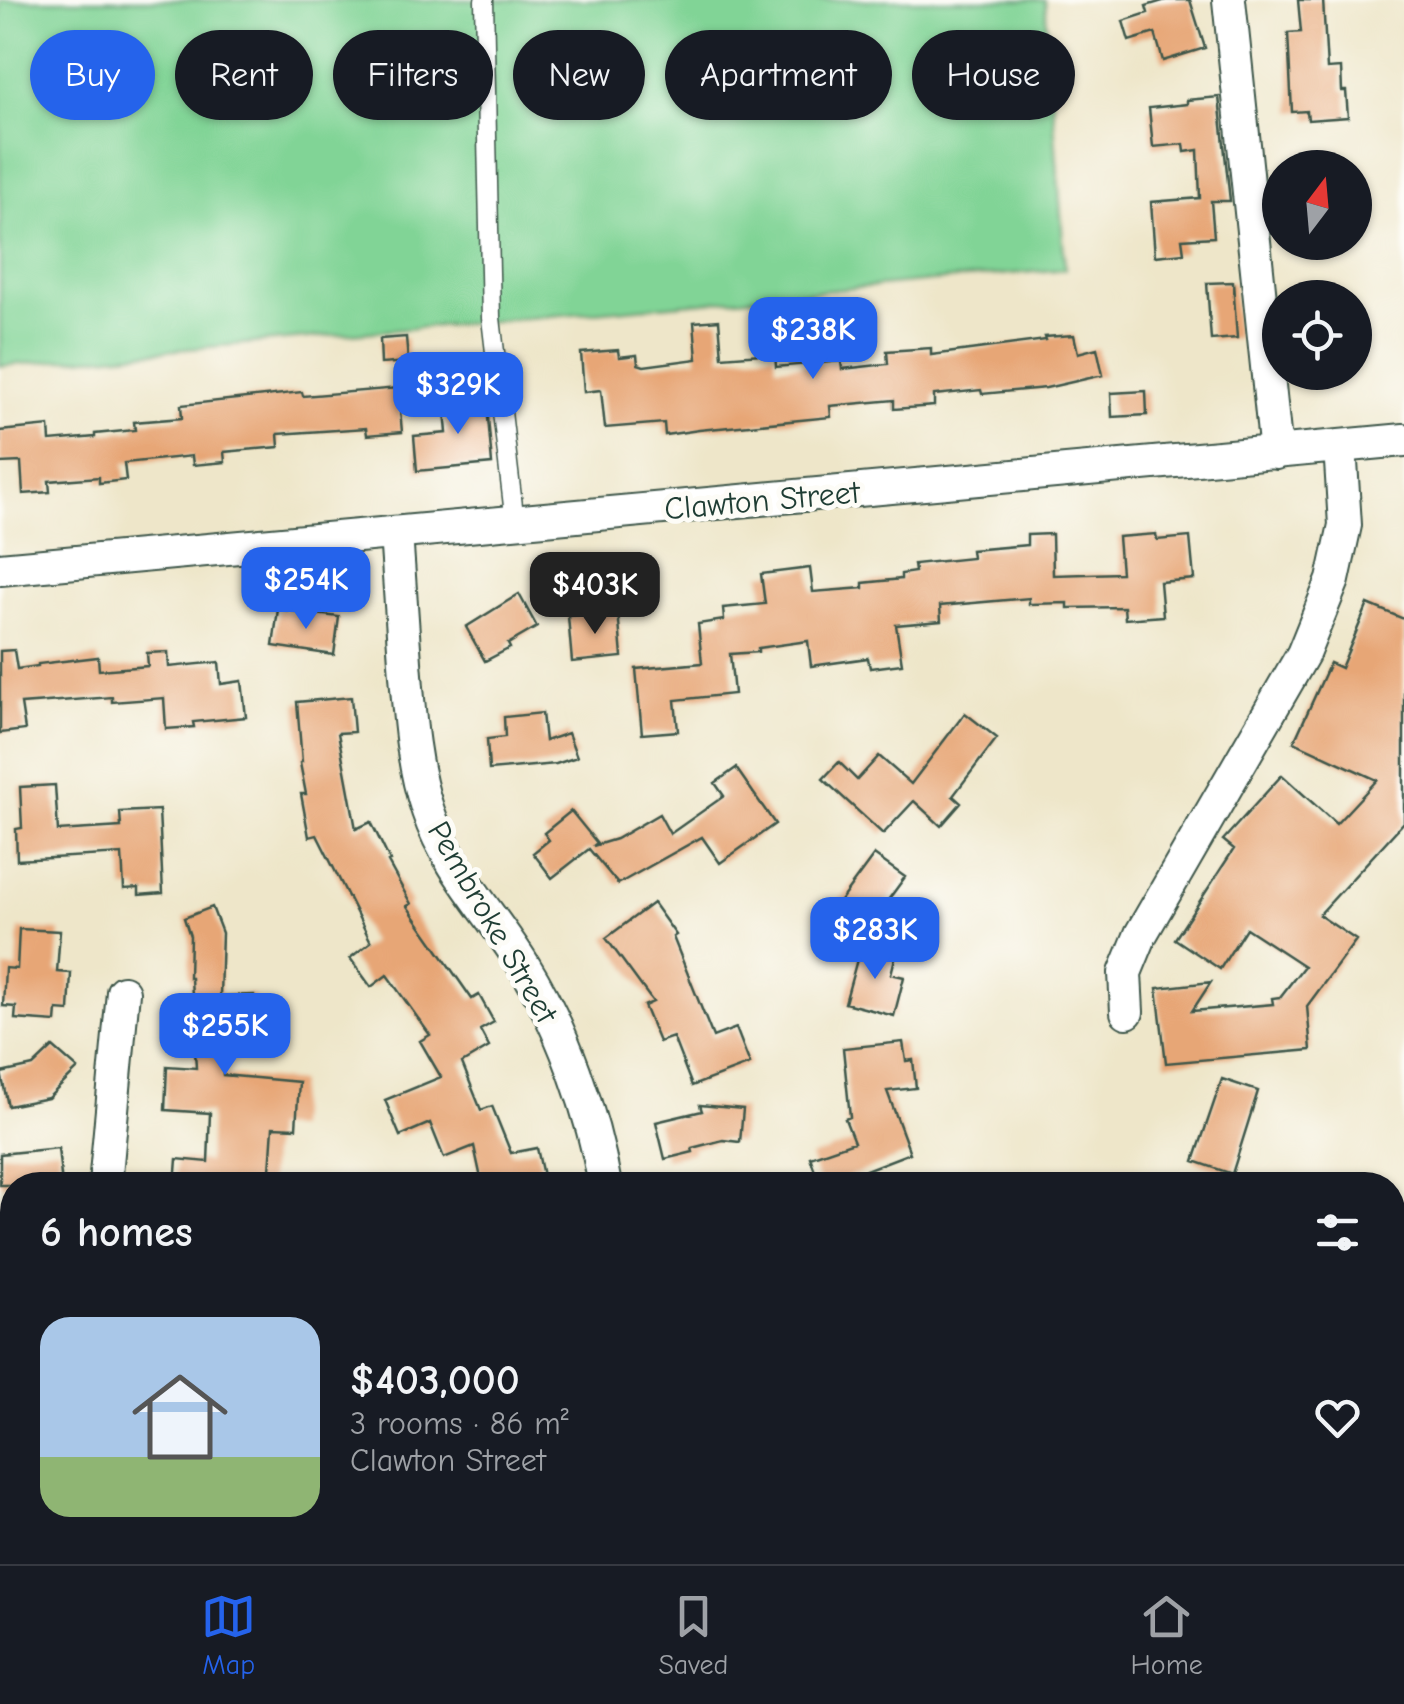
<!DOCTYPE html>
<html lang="en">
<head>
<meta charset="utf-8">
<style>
  :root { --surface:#171b24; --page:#242831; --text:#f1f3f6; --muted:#9ea1a6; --line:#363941; --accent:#2563eb }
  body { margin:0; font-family:"Comic Neue",sans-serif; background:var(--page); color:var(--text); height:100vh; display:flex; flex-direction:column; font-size:38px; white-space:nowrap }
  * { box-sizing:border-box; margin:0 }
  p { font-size:32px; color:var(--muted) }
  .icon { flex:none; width:55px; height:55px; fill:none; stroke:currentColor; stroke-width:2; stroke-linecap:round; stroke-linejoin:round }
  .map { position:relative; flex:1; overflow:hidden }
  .drawer { position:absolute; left:0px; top:1172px; width:1405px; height:392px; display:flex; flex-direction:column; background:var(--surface); border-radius:40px 40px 0 0; box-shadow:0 2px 8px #0004 }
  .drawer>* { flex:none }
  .top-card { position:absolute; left:30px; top:30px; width:1345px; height:90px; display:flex; gap:20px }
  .needle { width:65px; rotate:16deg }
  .controls { position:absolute; left:1262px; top:150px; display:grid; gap:20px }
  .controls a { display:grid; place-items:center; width:110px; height:110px; border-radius:50%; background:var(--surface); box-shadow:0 2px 8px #0004; font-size:50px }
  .price { position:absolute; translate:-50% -85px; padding:0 22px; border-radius:20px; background:var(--accent); color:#fff; font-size:32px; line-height:65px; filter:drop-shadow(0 2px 5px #0008) }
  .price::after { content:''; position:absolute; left:50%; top:60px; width:30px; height:22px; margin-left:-15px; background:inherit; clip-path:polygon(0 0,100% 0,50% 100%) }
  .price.selected { background:#222; color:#fff }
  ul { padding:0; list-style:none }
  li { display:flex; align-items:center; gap:30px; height:250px; padding:0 40px }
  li+li { border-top:2px solid var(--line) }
  li span { display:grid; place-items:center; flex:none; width:280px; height:200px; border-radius:30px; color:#555 }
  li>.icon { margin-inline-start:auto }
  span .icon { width:120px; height:120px; fill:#fffc; stroke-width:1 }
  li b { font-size:42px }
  h2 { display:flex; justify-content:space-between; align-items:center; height:120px; padding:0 40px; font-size:42px }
  .tag { padding:0 35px; border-radius:45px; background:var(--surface); box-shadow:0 2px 8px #0004; font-size:35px; line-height:90px }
  .tag.selected { background:var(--accent); color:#fff }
  .menu { display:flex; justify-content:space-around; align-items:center; height:140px; border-top:2px solid var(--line); background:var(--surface); font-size:28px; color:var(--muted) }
  .menu a { display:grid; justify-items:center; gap:5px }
  .menu .selected { color:var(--accent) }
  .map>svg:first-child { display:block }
  .green { fill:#81d496; stroke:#508865; stroke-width:2.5 }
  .building { fill:#e7a676 }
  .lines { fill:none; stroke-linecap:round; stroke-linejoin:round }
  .service-casing { stroke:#3e564a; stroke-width:21 }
  .minor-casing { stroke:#3e564a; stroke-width:36 }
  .tertiary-casing { stroke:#3e564a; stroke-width:46 }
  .service { stroke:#fff; stroke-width:18 }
  .minor { stroke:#fff; stroke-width:32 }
  .tertiary { stroke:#fff; stroke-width:42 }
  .labels { text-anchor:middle; stroke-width:10; stroke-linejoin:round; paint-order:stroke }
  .street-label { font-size:32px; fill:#1f3d34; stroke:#fdfcf7 }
</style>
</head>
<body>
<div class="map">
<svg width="1404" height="1564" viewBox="0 0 1404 1564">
  <rect width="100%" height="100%" fill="#fdfcf7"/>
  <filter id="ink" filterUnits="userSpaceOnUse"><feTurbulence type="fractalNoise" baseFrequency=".01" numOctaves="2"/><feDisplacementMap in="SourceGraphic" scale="20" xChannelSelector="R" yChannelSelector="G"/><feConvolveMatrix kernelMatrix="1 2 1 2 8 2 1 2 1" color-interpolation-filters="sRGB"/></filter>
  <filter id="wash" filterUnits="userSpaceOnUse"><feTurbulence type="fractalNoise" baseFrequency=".0048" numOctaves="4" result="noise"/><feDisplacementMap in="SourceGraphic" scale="40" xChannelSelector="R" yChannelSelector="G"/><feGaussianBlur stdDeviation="2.25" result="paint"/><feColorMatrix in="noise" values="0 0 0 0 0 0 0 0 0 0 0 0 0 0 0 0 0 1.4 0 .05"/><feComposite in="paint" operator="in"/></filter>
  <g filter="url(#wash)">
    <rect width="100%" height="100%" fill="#eee6c9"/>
    <!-- green -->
    <path class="green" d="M0 0H1045L1065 269 0 366Z"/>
    <g id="blocks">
      <!-- building -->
      <path class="building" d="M1166 0H1190L1205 48 1163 61 1155 33 1129 41 1123 21 1148 13 1146 6Z
        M1298 0H1323L1327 69 1341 68 1342 91H1346L1348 117 1308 120 1307 111 1292 112 1288 33 1301 32Z
        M1219 97 1230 201H1211L1214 237 1182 239 1184 253 1155 256 1151 202 1200 198 1198 150 1185 152 1184 144 1153 147 1149 108 1187 104V100Z
        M1233 282 1237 338 1211 340 1207 283Z
        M719 320 722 357 775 353 776 367 841 361 842 369 888 364 887 351 931 348V355L1046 340 1045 337 1074 335 1078 353 1097 348 1103 375 1046 388 982 394 981 390 934 395V406L894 409V400L830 406 831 417 699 430 665 435 664 423 605 428 601 390 584 392 581 353 618 350 619 357 637 355 638 364 644 366 697 359 694 322Z
        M406 337 408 362 381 364 380 339Z
        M398 388 402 432 367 435 366 428 278 434 279 447 224 452 225 462 193 465 192 456 124 463 126 480 99 483V477L49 481 50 492 23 494 21 462 0 463V431L49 426 50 441 95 437V434L135 430 134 422 182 418 181 405 302 392 303 396Z
        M1146 391 1147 415 1112 417 1111 393Z
        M486 394 492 464 417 471 414 436 447 433 444 398Z
        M1052 534 1053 575 1121 573 1118 537 1156 534 1157 540 1190 537 1194 579 1160 582 1163 616 1125 619 1124 607 1068 608V603L1029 604V598L940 606 941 621 896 625 902 664 870 668 868 658 811 666 808 641 758 648V652L730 654 734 694 675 700 678 731 642 734 636 669 702 663 698 624 724 620 723 608 765 604 761 574 810 568 813 592 863 588V583L901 579V574L915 572 914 564 972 558 971 550 1027 545V535Z
        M519 594 537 627 508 644 510 648 485 661 466 627Z
        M1368 604 1404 619V822L1319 915 1356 940 1307 1006 1311 1050 1166 1063 1157 988 1211 982 1192 1011 1273 1004 1272 998 1280 997 1304 966 1246 928 1220 969 1175 939 1234 849 1223 840 1282 775 1336 824 1377 780 1294 742 1330 663 1341 668Z
        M278 609 339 617 334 655 273 646Z
        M618 611 622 657 572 662 568 616Z
        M14 650 17 669 38 666V664L98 657 99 670 148 666 147 653 168 652 169 667 219 662 221 684 242 681 246 717 193 722 194 727 166 729 164 698 112 702V697L21 704 25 730 0 733V651Z
        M351 697 354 732 338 733 356 829 371 822 390 861 388 862 411 904 407 906 472 999 479 995 494 1022 480 1030 489 1047 462 1063 481 1110 492 1106 511 1153 537 1148 545 1185H506L504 1179 482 1183 474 1146 444 1158 430 1123 400 1136 385 1100 441 1077 420 1041 430 1035 387 975 371 987 350 958 371 942 317 835 309 837 301 794H306L300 763 302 762 297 702Z
        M542 713 545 741 568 733 577 757 556 764 489 770 487 739 505 737 504 717Z
        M965 713 997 738 953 796 961 803 941 826 914 801 883 834 823 779 839 762 857 780 879 756 911 784Z
        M736 768 775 824 720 863 702 837 618 884 589 849 552 878 533 853 549 840 544 833 571 811 597 843 593 846 616 839 659 814 670 834 724 796 715 783Z
        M55 785 58 831 121 827 120 812 159 810 163 893 139 895V888L124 889 122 854 17 860 16 829 22 828 20 787Z
        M874 855 905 877 863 934 832 912Z
        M653 903 676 935 673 937 713 1037 736 1028 750 1064 692 1086 673 1037 659 1042 644 1006 653 1002 606 938Z
        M212 907 222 933 220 996 254 995 256 1027 220 1028 223 1075 299 1082 296 1128 273 1127 269 1185H175L177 1159 208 1162 210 1113 165 1110 167 1066 196 1068 191 978H189L190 936 184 918Z
        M19 929 60 931 57 972 71 973 69 1011 57 1010 56 1022 15 1019 16 1007 3 1006 5 968 17 969Z
        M861 945 896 954 891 974 904 977 894 1016 845 1003Z
        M903 1042 906 1061 913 1060 916 1088 887 1091 910 1153 827 1185H820L810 1157 854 1142 845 1119 850 1117 843 1048Z
        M53 1047 78 1069 48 1098 8 1106 1 1073 33 1066Z
        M1222 1079 1258 1091 1232 1174 1194 1161Z
        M700 1105 743 1109 740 1142 723 1140 692 1148 693 1152 665 1159 656 1122 702 1111Z
        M58 1148 62 1185H0V1154Z"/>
    </g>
  </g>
  <g filter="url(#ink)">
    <use href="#blocks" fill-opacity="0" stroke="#3e564a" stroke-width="2.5"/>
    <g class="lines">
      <!-- service casing -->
      <g class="service-casing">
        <path id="service" d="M484 0 491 318 515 523"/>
      </g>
      <!-- minor casing -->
      <g class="minor-casing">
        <path id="minor" d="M1229 0 1276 453
          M396 533C399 576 402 619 405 662 409 712 412 764 428 811 447 869 493 915 524 966 562 1027 593 1114 605 1185
          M0 569 1404 440
          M1127 1012 1125 973 1141 934 1303 654 1333 580 1345 525 1340 446
          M105 1185 123 992
          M0 1283 12 1282
          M599 1552 600 1564
          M35 1564 37 1552"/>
      </g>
      <!-- tertiary casing -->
      <g class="tertiary-casing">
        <path id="tertiary" d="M1399 1564 1404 1556"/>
      </g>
      <!-- service -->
      <use href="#service" class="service"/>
      <!-- minor -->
      <use href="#minor" class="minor"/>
      <!-- tertiary -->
      <use href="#tertiary" class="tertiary"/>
    </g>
  </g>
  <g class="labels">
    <!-- street labels -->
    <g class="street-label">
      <text transform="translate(762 500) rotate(-5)" y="11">Clawton Street</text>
      <text transform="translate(493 922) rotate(60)" y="11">Pembroke Street</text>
    </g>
  </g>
</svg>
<div class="controls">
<a><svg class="needle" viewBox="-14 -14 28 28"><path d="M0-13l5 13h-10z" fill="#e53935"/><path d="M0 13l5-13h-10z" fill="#9ea1a6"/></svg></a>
<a><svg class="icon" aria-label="locate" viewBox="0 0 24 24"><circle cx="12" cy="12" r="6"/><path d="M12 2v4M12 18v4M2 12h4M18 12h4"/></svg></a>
</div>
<b class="price" style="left:813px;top:382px">$238K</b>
<b class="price" style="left:458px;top:437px">$329K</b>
<b class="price" style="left:306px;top:632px">$254K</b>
<b class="price selected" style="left:595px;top:637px">$403K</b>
<b class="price" style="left:875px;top:982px">$283K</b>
<b class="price" style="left:225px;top:1078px">$255K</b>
<div class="top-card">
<a class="tag selected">Buy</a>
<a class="tag">Rent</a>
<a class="tag">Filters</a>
<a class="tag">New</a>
<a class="tag">Apartment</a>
<a class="tag">House</a>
</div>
<section class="drawer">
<h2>6 homes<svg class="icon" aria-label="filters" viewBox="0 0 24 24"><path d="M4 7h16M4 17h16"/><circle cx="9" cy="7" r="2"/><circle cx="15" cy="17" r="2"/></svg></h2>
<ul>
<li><span style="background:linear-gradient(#a9c7e8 70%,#8fb573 0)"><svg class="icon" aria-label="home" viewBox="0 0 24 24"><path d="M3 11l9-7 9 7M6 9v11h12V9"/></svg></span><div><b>$403,000</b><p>3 rooms · 86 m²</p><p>Clawton Street</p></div><svg class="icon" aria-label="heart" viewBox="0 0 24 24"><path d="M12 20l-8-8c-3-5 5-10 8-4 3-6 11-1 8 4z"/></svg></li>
</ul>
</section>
</div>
<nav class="menu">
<a class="selected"><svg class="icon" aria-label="map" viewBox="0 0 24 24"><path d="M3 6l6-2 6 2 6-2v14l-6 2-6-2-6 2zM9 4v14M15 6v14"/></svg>Map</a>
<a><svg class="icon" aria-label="saved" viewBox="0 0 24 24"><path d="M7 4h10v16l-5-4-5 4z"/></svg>Saved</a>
<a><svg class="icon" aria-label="home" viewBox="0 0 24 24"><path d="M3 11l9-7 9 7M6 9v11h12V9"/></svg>Home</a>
</nav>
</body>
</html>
